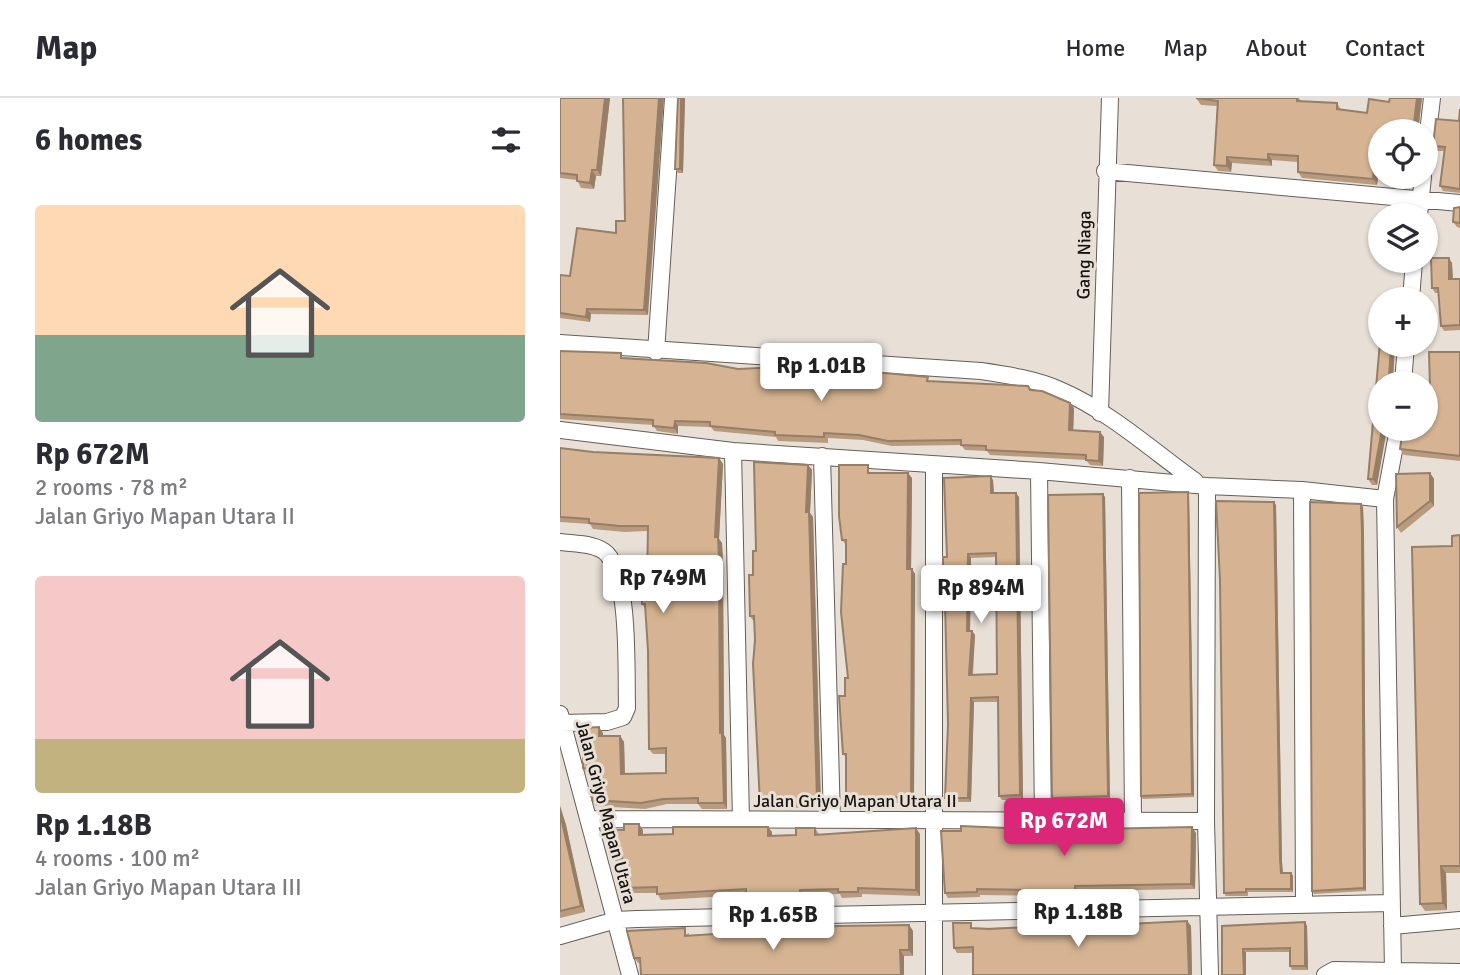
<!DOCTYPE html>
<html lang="en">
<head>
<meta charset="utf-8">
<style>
  :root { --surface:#fff; --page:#f2f2f3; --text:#2b2b33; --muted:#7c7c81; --line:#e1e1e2; --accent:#db2777 }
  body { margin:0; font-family:Signika,sans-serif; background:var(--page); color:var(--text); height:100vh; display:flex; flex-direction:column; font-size:26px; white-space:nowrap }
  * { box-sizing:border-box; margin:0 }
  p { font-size:23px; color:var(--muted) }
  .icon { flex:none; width:38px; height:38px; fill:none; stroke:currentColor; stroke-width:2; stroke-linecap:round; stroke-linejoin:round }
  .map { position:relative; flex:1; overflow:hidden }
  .panel { display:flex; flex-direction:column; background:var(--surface); width:560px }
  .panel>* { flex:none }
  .fabs { position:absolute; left:808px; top:21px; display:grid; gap:14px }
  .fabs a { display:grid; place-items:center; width:70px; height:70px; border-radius:50%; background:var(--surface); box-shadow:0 2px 5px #0004; font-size:35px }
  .price { position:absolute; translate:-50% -60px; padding:0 16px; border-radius:7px; background:#fff; color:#222; font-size:23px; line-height:46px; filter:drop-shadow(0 2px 4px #0008) }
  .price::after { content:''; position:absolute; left:50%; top:42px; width:21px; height:16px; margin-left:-10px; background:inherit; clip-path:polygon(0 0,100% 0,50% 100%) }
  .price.selected { background:var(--accent); color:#fff }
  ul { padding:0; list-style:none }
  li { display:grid; align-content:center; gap:14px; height:371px; padding:0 35px }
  li span { display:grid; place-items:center; height:217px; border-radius:7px; color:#555 }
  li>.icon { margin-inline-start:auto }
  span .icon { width:126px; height:126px; fill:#fffc; stroke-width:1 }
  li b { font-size:30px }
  h2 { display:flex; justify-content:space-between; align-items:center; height:84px; padding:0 35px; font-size:30px }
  header { display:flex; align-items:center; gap:42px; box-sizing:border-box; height:98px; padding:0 35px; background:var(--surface); border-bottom:2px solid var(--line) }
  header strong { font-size:33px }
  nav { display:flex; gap:38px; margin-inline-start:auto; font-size:24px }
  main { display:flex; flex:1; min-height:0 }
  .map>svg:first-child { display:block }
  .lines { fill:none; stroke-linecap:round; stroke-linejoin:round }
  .minor-casing { stroke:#665e57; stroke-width:18 }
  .minor { stroke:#fff; stroke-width:16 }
  .wall { fill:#b89b7e; fill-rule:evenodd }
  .shaded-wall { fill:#967e67 }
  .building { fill:#d6b493; stroke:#967e67; stroke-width:2; fill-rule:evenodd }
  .labels { text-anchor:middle; stroke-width:6; stroke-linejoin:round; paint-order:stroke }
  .street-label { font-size:18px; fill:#171411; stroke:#e8e0d7 }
</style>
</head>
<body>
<header>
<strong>Map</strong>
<nav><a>Home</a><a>Map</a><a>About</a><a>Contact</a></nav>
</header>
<main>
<section class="panel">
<h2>6 homes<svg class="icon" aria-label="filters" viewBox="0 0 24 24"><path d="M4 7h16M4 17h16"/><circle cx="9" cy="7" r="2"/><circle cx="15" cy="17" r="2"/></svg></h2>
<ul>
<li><span style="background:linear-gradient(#ffd9b3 60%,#7fa58c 0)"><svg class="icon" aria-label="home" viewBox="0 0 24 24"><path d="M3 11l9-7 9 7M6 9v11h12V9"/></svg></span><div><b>Rp 672M</b><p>2 rooms · 78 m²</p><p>Jalan Griyo Mapan Utara II</p></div></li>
<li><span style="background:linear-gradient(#f6c9c9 75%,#c2b280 0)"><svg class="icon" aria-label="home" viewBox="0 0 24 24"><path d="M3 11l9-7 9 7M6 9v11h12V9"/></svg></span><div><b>Rp 1.18B</b><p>4 rooms · 100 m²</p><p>Jalan Griyo Mapan Utara III</p></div></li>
</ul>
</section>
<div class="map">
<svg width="900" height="877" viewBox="0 0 900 877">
  <rect width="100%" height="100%" fill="#e8e0d7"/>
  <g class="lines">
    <!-- minor casing -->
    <g class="minor-casing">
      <path id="minor" d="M866 52 872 0
        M545 73 900 105
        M859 117 863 79
        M851 201 854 163
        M0 245 421 273C448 277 475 281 500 292 549 313 592 352 635 383
        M96 254 113 0
        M843 285 846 247
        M540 315 550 0
        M0 332 173 353 479 373 647 388 742 392 825 401
        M173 353 181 722
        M262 358 272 722
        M374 367V877
        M479 373 483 723
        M570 380 573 723
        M647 388 646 723 650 877
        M742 392 744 807
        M0 444C13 446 37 445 47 456 70 480 66 575 67 610L63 619 47 624 2 625
        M0 616 70 877
        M28 721 646 723
        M832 828 900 822
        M0 838 56 822 77 821 832 805
        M833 873 825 401 838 331
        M765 877 774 872 900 874"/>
    </g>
    <!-- minor -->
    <use href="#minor" class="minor"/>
  </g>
  <!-- wall -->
  <path class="wall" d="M0 0H50L41 78H36L34 91 21 90 17 82 0 80Z
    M118 0H125L123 75H118L115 71Z
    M636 0H739L741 3 777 5 781 12 807 15 829 4 830 0H862L858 33H821V65H820L817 87 742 80 738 74V64L712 62V68L672 65 671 74 658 73 654 67 657 8 641 7Z
    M900 11V95L883 93 880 88 884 53H876L873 48 899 23Z
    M900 109V130L897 129 893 124Z
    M56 135 88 217 31 216 30 224 0 220V223V177L10 178Z
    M892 165 893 181H900V232L884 233 881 228 878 195H875L872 190Z
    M0 253 178 271 371 284 471 292 514 310 513 333 544 339 543 368 530 367 526 362 430 357 427 353 405 352 401 347 332 348 303 342 268 340V345L218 343 216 339 154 333 151 329 118 328V336L97 333 93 327 0 321Z
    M900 254V363L844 357 840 351 870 289Z
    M833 284 817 387H812L808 381Z
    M0 350 33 354 163 366 159 441 162 445 163 466 164 637 166 640 167 711H142L138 706H107L85 711 36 708 32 702V677L27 676 23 670 43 635V638H60L64 644 65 676 106 675V656H93L89 651 88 553 85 510 82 506 87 489V433L64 434 33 431 30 426 0 424Z
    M248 367 252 372 250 415 253 419 261 709 203 711 200 706 194 524 190 518 196 453Z
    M311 373V375L352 380 351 471 355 476 354 705H290L286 700V659L283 656 285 598 288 580 286 447 282 442Z
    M870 375 874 381V408L841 435 837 429Z
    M433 382 434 395 459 399 463 702H442L439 698 438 604H414L411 704H388L385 700 388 626V481H386L383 477 387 459ZM436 459 437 576 413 577 415 537 412 533H410L411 460Z
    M628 394 629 397 634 699 583 701 581 698Z
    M545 399 550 701 494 703 492 700Z
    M716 407 722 764 723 775H731L733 778V794H688V798H666L664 795Z
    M803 409 804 436 806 793 754 796 752 793Z
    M900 437V775H886L887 812 865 813 860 806 892 448Z
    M0 708 6 727 25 814 0 820Z
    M255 730 259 736H360V798L302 796V799L282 800 280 796 244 797V802H223L189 801 186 797 101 802 97 795H66L63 790 62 764 57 765 53 759 64 732H83V737L212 734V738L236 737Z
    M489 732 636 735 635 791 519 793V798L420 797V799L388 800 385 795Z
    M627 823 631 828 632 877H413V855H397L394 850 415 830 532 828Z
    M745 824 747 828 748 872H732L730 868V854H686L662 828Z
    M349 827 353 833V858H344V877H81V865H78L74 860 129 835V837Z"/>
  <!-- shaded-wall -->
  <path class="shaded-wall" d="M45 0H50L41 78 37 72Z
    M99 0H104L88 217 84 212Z
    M121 0H125L123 75 120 71Z
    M857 0H862L858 33H853Z
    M708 56 712 62V68L708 62Z
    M815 58 820 65 817 87 813 81Z
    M667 59 672 65 671 74 667 68Z
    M32 72 36 78 34 91 30 85Z
    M889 160 892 165 893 186 889 181Z
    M27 211 31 216 30 224 26 219Z
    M831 247H835L833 285 829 279Z
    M510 305 514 310 513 338 509 332Z
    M115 323 118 328V336L114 330Z
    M822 331H827L817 387 813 381Z
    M540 334 544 339 543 368 539 363Z
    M159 360 163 366 159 441 162 445 163 466 164 637 166 640 167 711 164 705 160 635 155 439Z
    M248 367 252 372 250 415 253 419 261 709 257 703 246 414Z
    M348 375 352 380 351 476 347 471Z
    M870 375 874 381V408L870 403Z
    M431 378 433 382 434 399 431 395Z
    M628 394 629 397 634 699 632 696Z
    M456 395 459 399 463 702 460 697Z
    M543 396 545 399 550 701 548 698Z
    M714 404 716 407 722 764 723 778 721 775 720 761Z
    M801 406 803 409 804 436 806 793 804 790Z
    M408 456 411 460 410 537 407 533Z
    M352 471 355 476 354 705 351 699Z
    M412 533 415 537 412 581 409 577Z
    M411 600 414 604 411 704 408 700Z
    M39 629 43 635V644L39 638Z
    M60 638 64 644 65 681 61 676Z
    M0 708 6 727 25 814 21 808 0 715Z
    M79 726 83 732V742L79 737Z
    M208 729 212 734V743L208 738Z
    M632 729 636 735 635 791 631 786Z
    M356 730 360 736V798L356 792Z
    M881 768 886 775 887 812 883 805Z
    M731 775 733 778V794L731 791Z
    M515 788 519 793V798L515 793Z
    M627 823 631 828 632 877H629Z
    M745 824 747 828 748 872 745 868Z
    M349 827 353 833V858L349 852Z
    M683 851 686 854V877H684Z
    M340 852 344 858V877H341Z"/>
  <!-- building -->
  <path class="building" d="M0 0H45L37 72H32L30 85 17 83V77L0 75Z
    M63 0H99L84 212 27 211 26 219 0 215V177L10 178 17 130 56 135V123H65Z
    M118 0H121L120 71H115Z
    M636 0H737V3L777 5V11L807 15 809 1 829 4 830 0H857L853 33H821V59L815 58 813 81 738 74V58L708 56V62L667 59V68L654 67 658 3Z
    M900 11V91L880 88 885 49 873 48 876 21 899 23Z
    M900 109V125L893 124 894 110Z
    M871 160H889V181H900V227L881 228 878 190H872Z
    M820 244 821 247H831L829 279 832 285H821V331H822L813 381H808Z
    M0 253 61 255V260L146 265 178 271 247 268 368 279 367 283 468 288 470 292 482 293 510 305 509 332 540 334 539 363 526 362V357L426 352V348L401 347V342L328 343 299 337 264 335V339L215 337V334L150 328V324L115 323 114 330 93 328V322L0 316Z
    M869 254H900V358L840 351 843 331H866V289H870Z
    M0 350 33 354 159 360 155 439H158L159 461 160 635H162L164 705H138V700L103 701 81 705 32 702V672L23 670V630L39 629V638H60L61 676 106 675V650L89 651 88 553 85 506H82V489H87L88 428H60L29 425V421L0 419Z
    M194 364 248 367 246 414H249L257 703 200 706 193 566 195 542 194 518H190L189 477H193V453H196Z
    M279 367H308V375H348L347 471H352L351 699 286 700V656H283L279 598H285V580H288L281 514 283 466H286V442H282L279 418Z
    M870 375V403L837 429 836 376Z
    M431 378V395H456L460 697 439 698 438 599 411 600 408 700H385L388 626 385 505H388V477H383V459H387L384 380ZM436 455 437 576 409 577 412 533H407L408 456Z
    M628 394 632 696 581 698 579 395Z
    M543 396 548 698 492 700 488 397Z
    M656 403 714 404 720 761 721 775H731V791H686V794L664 795 660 482Z
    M750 404 801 406 802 433 804 790 752 793Z
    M900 437V768H881L883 805 860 806 852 449 892 448V438Z
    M0 715 21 808 0 813Z
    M64 726H79V737L113 736V729H208V738L236 737V730H255V737L356 730V792L298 790V794H278V791L240 792V796L219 797 186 796V791L97 796V789L63 790 62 759H53L52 732H64Z
    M401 728 489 732 632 729 631 786 515 788V793L417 791V794L385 795 381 733H401Z
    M510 822H528V828L627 823 629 877H413V849L394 850 393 825H411V830L429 831 510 827Z
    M745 824V868H730V850L683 851 684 877H662V828Z
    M349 827V852H340L341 877H81L80 860H74L67 833 125 830V838L277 828Z"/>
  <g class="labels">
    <!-- street labels -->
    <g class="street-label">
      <text transform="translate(524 157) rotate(-89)" y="6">Gang Niaga</text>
      <text x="295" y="709">Jalan Griyo Mapan Utara II</text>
      <text transform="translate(46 714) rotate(75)" y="6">Jalan Griyo Mapan Utara</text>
    </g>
  </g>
</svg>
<div class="fabs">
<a><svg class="icon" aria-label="locate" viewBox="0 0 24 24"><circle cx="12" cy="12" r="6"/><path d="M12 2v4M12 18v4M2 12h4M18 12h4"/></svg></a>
<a><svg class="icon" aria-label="layers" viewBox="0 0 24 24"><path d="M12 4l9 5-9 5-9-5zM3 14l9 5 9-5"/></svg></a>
<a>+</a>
<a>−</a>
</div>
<b class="price" style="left:261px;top:305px">Rp 1.01B</b>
<b class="price" style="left:103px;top:517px">Rp 749M</b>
<b class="price" style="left:421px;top:527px">Rp 894M</b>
<b class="price selected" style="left:504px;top:760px">Rp 672M</b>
<b class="price" style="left:518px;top:851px">Rp 1.18B</b>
<b class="price" style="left:213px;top:854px">Rp 1.65B</b>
</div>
</main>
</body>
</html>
